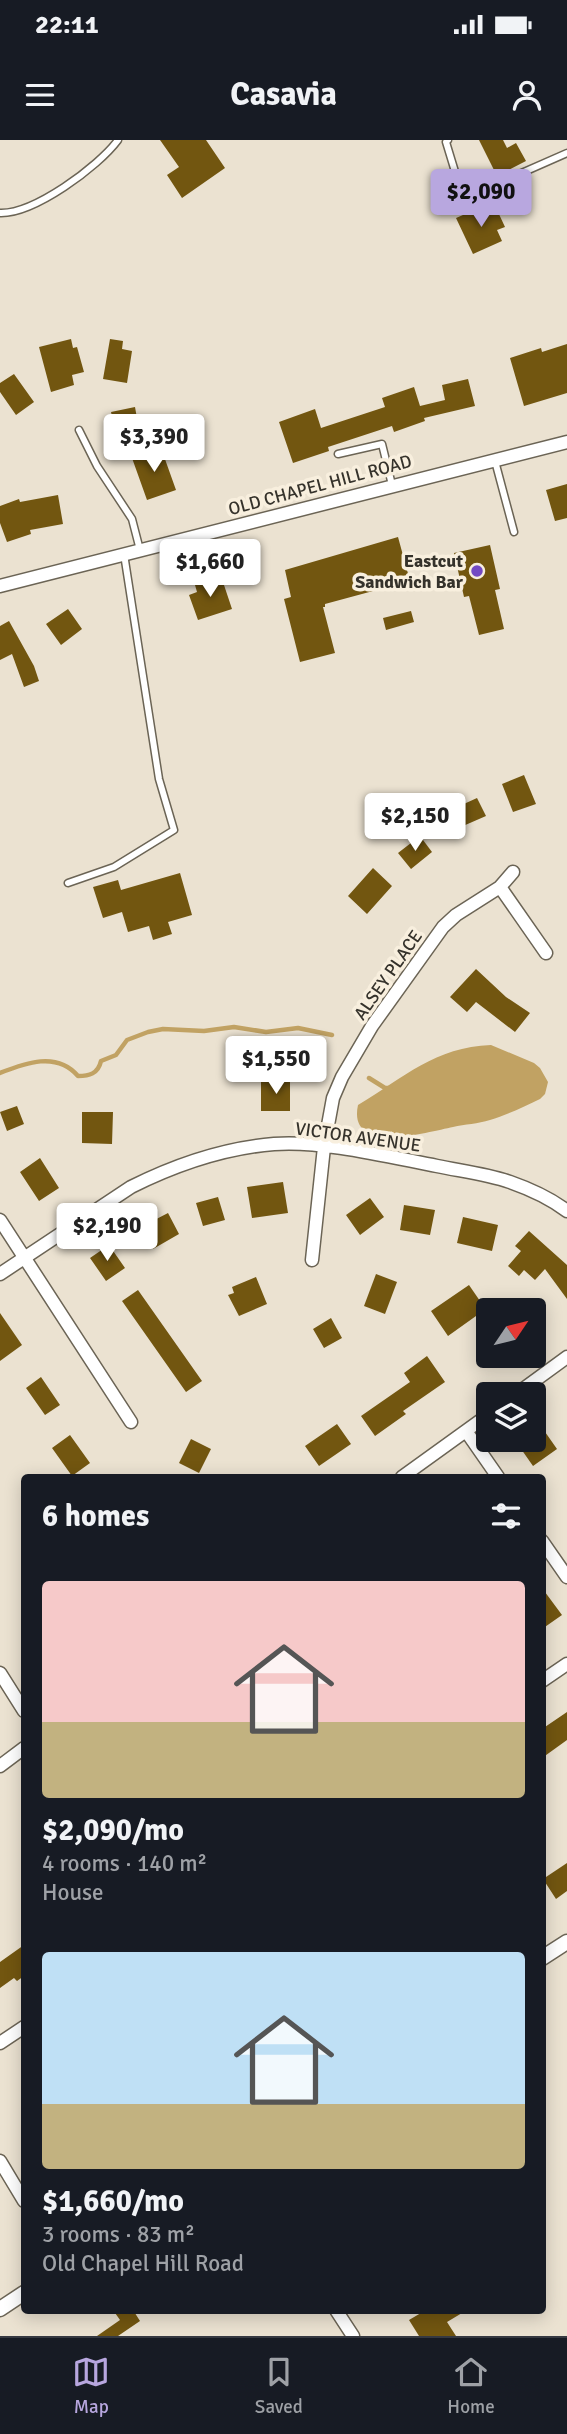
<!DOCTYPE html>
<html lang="en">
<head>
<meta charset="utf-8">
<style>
  :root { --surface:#171b24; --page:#242831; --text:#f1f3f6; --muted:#9ea1a6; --line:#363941; --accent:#b8a7df }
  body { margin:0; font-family:Signika,sans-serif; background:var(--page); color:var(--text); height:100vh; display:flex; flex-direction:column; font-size:26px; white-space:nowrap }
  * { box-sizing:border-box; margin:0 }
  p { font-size:23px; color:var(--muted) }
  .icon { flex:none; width:38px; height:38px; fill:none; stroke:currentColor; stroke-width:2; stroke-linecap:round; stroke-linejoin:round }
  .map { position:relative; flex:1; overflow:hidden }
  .side { position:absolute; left:21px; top:1334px; width:525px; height:840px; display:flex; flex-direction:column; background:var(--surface); border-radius:7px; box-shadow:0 4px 18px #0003 }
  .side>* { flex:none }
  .needle { width:46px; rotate:55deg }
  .controls { position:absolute; left:476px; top:1158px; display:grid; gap:14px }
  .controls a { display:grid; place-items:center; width:70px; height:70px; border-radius:7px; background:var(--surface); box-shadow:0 4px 18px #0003; font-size:35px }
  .price { position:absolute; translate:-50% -60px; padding:0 16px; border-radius:7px; background:#fff; color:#222; font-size:23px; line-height:46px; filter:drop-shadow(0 2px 4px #0008) }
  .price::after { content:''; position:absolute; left:50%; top:42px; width:21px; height:16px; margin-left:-10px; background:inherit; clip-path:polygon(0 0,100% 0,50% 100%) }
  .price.current { background:var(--accent); color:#111 }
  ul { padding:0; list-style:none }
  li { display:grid; align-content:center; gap:14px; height:371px; padding:0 21px }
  li span { display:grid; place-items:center; height:217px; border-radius:7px; color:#555 }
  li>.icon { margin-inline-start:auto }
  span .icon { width:126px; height:126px; fill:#fffc; stroke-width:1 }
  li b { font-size:30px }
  h2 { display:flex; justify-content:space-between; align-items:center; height:84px; padding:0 21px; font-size:30px }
  .status { display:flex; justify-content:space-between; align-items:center; height:49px; padding:0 35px; background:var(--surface); direction:ltr }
  .status svg { height:19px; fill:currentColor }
  header { display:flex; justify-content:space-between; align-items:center; height:91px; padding:0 21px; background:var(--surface); font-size:32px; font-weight:700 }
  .tab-bar { display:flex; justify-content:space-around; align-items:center; height:98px; border-top:2px solid var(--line); background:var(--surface); font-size:19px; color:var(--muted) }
  .tab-bar a { display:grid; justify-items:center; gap:4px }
  .tab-bar .current { color:var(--accent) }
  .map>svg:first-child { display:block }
  .water { fill:#c1a263 }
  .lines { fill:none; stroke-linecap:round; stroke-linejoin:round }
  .stream { stroke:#c1a263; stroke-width:4.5 }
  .building { fill:#725610 }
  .service-casing { stroke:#6b6455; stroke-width:9 }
  .minor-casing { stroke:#6b6455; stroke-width:15 }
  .tertiary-casing { stroke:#6b6455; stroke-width:17 }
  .service { stroke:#fff; stroke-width:6 }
  .minor { stroke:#fff; stroke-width:12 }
  .tertiary { stroke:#fff; stroke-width:14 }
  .poi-dot { fill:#734ac3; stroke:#f8efde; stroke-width:2.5 }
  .labels { text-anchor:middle; stroke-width:7; stroke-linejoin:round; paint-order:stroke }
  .street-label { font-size:18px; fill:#35322b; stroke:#f8efde }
  .poi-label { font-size:18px; font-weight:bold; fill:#35322b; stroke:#f8efde; text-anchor:end }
</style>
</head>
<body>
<div class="status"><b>22:11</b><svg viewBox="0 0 49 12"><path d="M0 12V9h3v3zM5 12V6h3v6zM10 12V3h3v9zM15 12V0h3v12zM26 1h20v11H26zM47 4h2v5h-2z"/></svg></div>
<header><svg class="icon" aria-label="menu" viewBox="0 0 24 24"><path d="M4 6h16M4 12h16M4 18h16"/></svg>Casavia<svg class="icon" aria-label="person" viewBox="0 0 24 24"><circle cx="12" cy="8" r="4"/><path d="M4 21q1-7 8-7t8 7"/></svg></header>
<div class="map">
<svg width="567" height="2196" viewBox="0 0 567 2196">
  <rect width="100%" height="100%" fill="#ebe2d1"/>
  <!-- water -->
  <path class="water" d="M491 905 534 923 540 928 548 942 545 954 540 959C524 967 506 975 490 980 478 984 465 984 453 987 428 992 347 1016 358 965 405 937 435 907 491 905Z"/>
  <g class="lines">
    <!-- stream -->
    <path class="stream" d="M0 933C25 923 57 911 78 936 89 936 98 934 101 921L116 915 127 900 148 892 163 889 204 891 234 887 266 892 298 888 332 895
      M369 938 385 948H390"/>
  </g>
  <!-- building -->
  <path class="building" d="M160 0H206L225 28 182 58 167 35 179 27Z
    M479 0H503L507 8 516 3 526 21 497 36Z
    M486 65 491 75 498 72 505 87 497 90 502 101 473 114 456 78Z
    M71 199 73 208 77 207 84 232 72 235 74 245 51 252 39 207Z
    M110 199 123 201 122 209 132 211 127 243 103 239Z
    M567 204V253L524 266 510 218 541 208 542 212Z
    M14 234 34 262 16 275 0 252V243Z
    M468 239 475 266 424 278 425 281 394 292 392 286 328 307 329 311 293 323 279 282 315 269 321 288 385 267 382 258 414 247 420 266 445 260 442 245Z
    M135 267 138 284 115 289 111 272Z
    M161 308 176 350 147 360 132 318Z
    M567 344V378L555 381 546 350Z
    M58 355 63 384 30 390 31 394 7 402 0 383V366L19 359 20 362Z
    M398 397 410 441 325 464V467H323L335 513 300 522 284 459 291 457 285 430Z
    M490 405 500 449 495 450 504 489 479 495 469 456 464 457 454 413Z
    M221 436 232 469 198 480 189 455 197 452 195 445Z
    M68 469 82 489 61 505 46 484Z
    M411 471 414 482 386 490 383 478Z
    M9 481 34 526 39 541 24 547 12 514 0 520V486Z
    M524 635 536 664 513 672 502 644Z
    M477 658 486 676 463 686 455 668Z
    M420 696 432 712 411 729 398 713Z
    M373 728 392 746 367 774 348 756Z
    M180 733 192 775 168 782 172 794 153 800 149 786 128 792 122 772 103 778 93 747 118 740 121 750Z
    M476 829 506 857 530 873 515 892 476 862 467 872 450 857Z
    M261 940H290V971H261Z
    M17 966 24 984 7 991 0 972Z
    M82 972H113L112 1004 82 1003Z
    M40 1018 59 1048 39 1061 20 1032Z
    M283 1042 288 1073 252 1078 247 1047Z
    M218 1057 225 1080 203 1086 196 1063Z
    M370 1058 384 1077 360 1095 346 1075Z
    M404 1065 435 1070 430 1095 400 1090Z
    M168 1073 179 1094 153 1109 141 1087Z
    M463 1077 498 1085 492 1111 457 1103Z
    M529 1091 567 1125V1159L545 1129 535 1140 524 1130 519 1136 508 1126 521 1111 515 1106Z
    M109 1105 125 1128 106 1141 90 1118Z
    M376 1134 397 1142 385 1174 364 1166Z
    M256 1137 267 1164 239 1176 228 1155 234 1153 232 1147Z
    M469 1145 480 1161 476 1176 448 1196 431 1171Z
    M138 1150 202 1241 186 1252 122 1161Z
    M0 1173 22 1205 0 1221Z
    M331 1178 342 1198 324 1208 313 1189Z
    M427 1216 445 1242 403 1271 406 1274 375 1296 361 1276 410 1242 404 1233Z
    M41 1237 60 1265 45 1275 26 1248Z
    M337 1284 351 1304 319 1326 305 1306Z
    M543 1289 557 1309 533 1326 519 1306 528 1300H534V1296Z
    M70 1295 90 1323 72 1336 52 1308Z
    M191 1299 211 1309 199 1333 179 1323Z
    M542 1448 562 1475 542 1489Z
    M567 1572V1600L542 1618V1589Z
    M567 1723V1751L556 1759 543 1739Z
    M24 1805V1836L17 1841 14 1838 0 1848V1822Z
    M113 2170H133L140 2181 118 2196H97L120 2180Z
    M426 2170H467L447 2182 456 2196H419L409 2180Z"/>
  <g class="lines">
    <!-- service casing -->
    <g class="service-casing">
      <path id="service" d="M448 0 446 2 460 48 467 54H474L567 13
        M0 73C34 74 98 27 118 0
        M79 290 97 326 132 379 140 410
        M338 314 382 304 392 345
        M495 321 514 392
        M68 743 114 727 174 690 159 639 124 414"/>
    </g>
    <!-- minor casing -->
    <g class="minor-casing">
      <path id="minor" d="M0 446 567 302
        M500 747 513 732
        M0 1080 131 1282
        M312 1120 324 1007 333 958 342 937 372 886 443 787 456 775 500 747 546 813
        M0 1134 131 1047C175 1025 225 1008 274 1004 321 1000 390 1017 437 1026 461 1031 487 1034 510 1042 530 1049 550 1058 567 1071
        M515 1255 567 1217
        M466 1291 498 1337
        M402 1337 488 1275
        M542 1401 567 1437
        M0 1533 24 1571
        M542 1541 567 1524
        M0 1626 24 1608
        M0 1903 24 1887
        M0 2021 24 2061
        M336 2170 353 2196"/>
    </g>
    <!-- tertiary casing -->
    <g class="tertiary-casing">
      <path id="tertiary" d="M542 1818 567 1802
        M0 2169 24 2153"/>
    </g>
    <!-- service -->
    <use href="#service" class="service"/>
    <!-- minor -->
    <use href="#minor" class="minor"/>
    <!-- tertiary -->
    <use href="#tertiary" class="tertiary"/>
  </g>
  <!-- markers -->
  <circle class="poi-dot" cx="477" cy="431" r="7"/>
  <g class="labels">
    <!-- street labels -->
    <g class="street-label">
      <text transform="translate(320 345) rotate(-15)" y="6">OLD CHAPEL HILL ROAD</text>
      <text transform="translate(388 835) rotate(-55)" y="6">ALSEY PLACE</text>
      <text transform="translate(358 997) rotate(8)" y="6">VICTOR AVENUE</text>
    </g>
    <!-- poi labels -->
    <g class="poi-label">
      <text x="463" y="427">Eastcut<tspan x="463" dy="21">Sandwich Bar</tspan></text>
    </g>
  </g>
</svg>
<div class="controls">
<a><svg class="needle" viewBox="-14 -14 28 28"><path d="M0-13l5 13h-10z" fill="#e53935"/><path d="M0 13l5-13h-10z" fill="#9ea1a6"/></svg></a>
<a><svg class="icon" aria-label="layers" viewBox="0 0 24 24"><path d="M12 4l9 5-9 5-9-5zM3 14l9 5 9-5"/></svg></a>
</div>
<b class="price current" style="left:481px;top:89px">$2,090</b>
<b class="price" style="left:154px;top:334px">$3,390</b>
<b class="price" style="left:210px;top:459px">$1,660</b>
<b class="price" style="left:415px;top:713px">$2,150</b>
<b class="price" style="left:276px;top:956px">$1,550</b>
<b class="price" style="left:107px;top:1123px">$2,190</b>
<section class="side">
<h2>6 homes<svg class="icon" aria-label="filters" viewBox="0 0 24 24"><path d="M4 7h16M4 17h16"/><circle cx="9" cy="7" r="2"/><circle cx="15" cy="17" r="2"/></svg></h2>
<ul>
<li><span style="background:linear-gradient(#f6c9c9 65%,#c2b280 0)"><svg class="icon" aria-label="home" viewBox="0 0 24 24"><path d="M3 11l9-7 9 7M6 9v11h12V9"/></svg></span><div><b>$2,090/mo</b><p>4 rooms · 140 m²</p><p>House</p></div></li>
<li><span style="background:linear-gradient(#bfe0f5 70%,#c2b280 0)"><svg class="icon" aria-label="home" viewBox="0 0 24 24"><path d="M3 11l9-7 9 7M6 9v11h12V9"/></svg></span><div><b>$1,660/mo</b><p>3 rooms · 83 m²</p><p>Old Chapel Hill Road</p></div></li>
</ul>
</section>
</div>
<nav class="tab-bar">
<a class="current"><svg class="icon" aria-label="map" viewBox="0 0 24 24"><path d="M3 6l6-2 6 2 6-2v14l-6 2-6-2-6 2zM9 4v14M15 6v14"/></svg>Map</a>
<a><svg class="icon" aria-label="saved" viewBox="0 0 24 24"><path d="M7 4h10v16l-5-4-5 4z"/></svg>Saved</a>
<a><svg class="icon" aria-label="home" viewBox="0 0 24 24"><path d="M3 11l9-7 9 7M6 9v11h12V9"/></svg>Home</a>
</nav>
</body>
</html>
